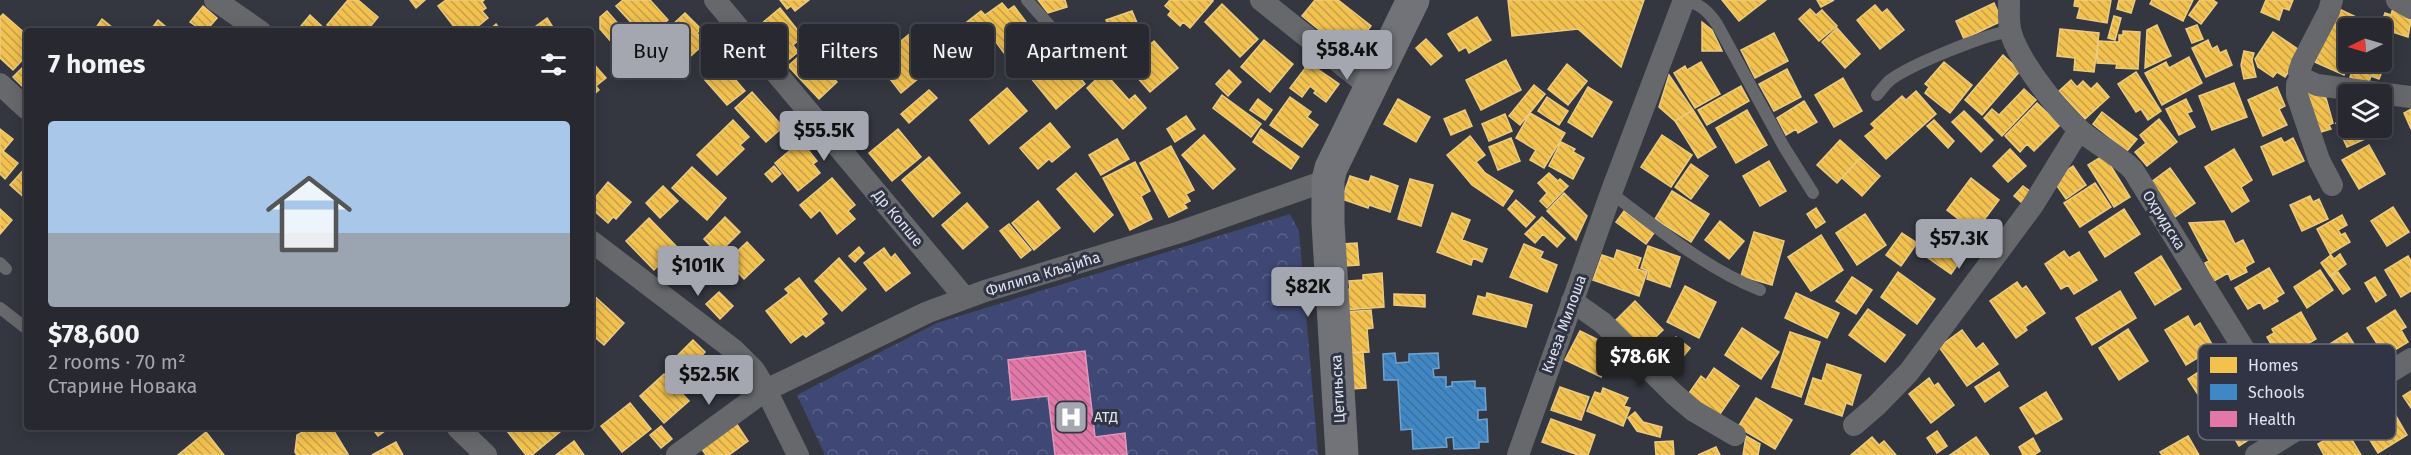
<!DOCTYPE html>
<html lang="en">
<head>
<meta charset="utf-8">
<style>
  :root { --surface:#282930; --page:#303138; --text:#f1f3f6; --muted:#a5a6ab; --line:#44454c; --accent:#a4a7b0 }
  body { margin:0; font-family:"Fira Sans",sans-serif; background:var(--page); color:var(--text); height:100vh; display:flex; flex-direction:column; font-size:22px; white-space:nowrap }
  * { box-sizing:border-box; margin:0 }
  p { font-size:20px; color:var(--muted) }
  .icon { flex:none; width:33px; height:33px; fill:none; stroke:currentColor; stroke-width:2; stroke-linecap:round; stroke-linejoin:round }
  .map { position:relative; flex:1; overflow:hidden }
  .sheet { position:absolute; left:24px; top:28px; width:570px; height:402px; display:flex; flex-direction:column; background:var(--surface); border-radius:6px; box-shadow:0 3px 15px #0003,0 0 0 2px var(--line) }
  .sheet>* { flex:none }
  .hud { position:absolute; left:612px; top:24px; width:570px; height:54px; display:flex; gap:12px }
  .needle { width:39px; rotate:265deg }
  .controls { position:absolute; left:2338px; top:18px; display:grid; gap:12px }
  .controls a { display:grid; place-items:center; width:54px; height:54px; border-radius:6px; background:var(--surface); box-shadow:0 3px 15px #0003,0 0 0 2px var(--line); font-size:30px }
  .price { position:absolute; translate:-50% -51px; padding:0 14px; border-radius:6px; background:var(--accent); color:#111; font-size:20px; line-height:39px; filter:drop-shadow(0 2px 3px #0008) }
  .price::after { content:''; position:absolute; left:50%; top:36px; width:18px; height:14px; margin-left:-9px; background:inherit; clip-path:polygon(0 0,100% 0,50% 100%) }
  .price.active { background:#222; color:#fff }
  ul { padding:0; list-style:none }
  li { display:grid; align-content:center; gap:12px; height:318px; padding:0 24px }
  li span { display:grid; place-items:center; height:186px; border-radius:6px; color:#555 }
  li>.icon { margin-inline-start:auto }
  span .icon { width:108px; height:108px; fill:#fffc; stroke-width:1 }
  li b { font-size:26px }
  h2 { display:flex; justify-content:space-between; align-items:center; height:72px; padding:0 24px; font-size:26px }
  .chip { padding:0 21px; border-radius:6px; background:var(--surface); box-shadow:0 3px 15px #0003,0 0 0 2px var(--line); font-size:21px; line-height:54px }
  .chip.active { background:var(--accent); color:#111 }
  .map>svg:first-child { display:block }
  .park { fill:url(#park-crowns) }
  .homes { fill:url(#homes-back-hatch); stroke:#edcb7e; stroke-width:1.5 }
  .schools { fill:url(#schools-back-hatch); stroke:#6fa3d1; stroke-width:1.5 }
  .health { fill:url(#health-back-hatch); stroke:#e297bd; stroke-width:1.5 }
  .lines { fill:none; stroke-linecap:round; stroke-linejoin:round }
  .lane { stroke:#67686c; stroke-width:12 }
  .street { stroke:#67686c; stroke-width:22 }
  .secondary { stroke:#727378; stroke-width:33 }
  .labels { text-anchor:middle; stroke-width:6; stroke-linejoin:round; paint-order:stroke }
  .street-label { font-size:15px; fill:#e0e3ed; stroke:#313444 }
  .poi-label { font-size:15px; fill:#e0e3ed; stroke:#313444; text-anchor:start }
  .key { fill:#313444; stroke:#666977; stroke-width:1.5 }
  .key-label { font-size:16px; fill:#e0e3ed }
</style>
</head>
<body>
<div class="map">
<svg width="2411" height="455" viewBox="0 0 2411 455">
  <defs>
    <pattern id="park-crowns" width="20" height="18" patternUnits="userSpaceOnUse" patternTransform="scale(1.5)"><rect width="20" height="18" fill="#3f4874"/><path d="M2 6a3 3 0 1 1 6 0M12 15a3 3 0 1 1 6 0" fill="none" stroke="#5a6288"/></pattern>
    <pattern id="homes-back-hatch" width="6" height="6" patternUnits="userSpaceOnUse" patternTransform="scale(1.5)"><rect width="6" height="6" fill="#f2c14e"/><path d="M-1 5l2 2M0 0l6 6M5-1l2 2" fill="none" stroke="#c6a24c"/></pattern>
    <pattern id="schools-back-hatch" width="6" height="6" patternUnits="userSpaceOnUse" patternTransform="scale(1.5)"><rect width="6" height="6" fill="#3f88c5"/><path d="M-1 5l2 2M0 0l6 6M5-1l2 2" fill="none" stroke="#407099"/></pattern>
    <pattern id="health-back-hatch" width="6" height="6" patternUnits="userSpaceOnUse" patternTransform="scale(1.5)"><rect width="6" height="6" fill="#e377a8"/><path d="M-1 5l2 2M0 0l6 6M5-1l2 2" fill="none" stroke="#b3688b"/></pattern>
  </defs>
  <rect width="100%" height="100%" fill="#353740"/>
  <!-- park -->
  <path class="park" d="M1290 214 1299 231 1318 455H825L797 395 937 323Z"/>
  <!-- homes -->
  <path class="homes" d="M348 0H358L378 17 366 32H335L327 25Z
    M410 0H425L416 8Z
    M446 0H484L482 2 486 8 482 11 488 18 471 32H458L438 6Z
    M623 0H650L668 20 646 39 616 6Z
    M780 0H809L795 11 791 6 787 9Z
    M1038 0H1065L1067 7 1048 13Z
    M1170 0H1213V1L1190 28 1183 22 1180 26 1168 15 1171 11 1165 6Z
    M1315 0H1338L1371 26 1349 54 1302 16Z
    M1508 0H1644L1621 67 1578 29 1512 36Z
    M1722 0H1766L1739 21Z
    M1817 0H1834L1821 7Z
    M2075 0H2111L2107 23 2077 18 2080 7 2074 6Z
    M2119 0H2135L2131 13 2117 9Z
    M2152 0H2193L2183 21 2150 4Z
    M2200 0H2213L2217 3 2201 24 2189 15Z
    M2266 0H2293L2289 10 2283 8 2279 20 2261 12Z
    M1002 3 1008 10 1014 6 1033 31 1004 53 996 42 987 49 967 22 981 11 985 15Z
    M1994 3 2002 21 1964 39 1956 21Z
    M1222 4 1258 39 1240 57 1205 22Z
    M1875 5 1882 13 1887 9 1904 30 1880 49 1857 20Z
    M203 6 217 18 205 32 190 22Z
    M780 8 803 37 793 45 798 52 781 66 753 31Z
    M2393 8 2407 12 2405 18 2411 20 2408 37 2380 28 2385 13 2391 15Z
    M1810 9 1816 15 1822 10 1837 26 1819 41 1799 19Z
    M2339 9 2367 22 2364 28H2349L2350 62 2344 75 2315 62Z
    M607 11 633 41 620 52 600 29V17Z
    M1132 11 1138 25 1112 35 1106 20Z
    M685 13 701 29 697 33 705 43 681 65 657 39Z
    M3 14 27 35 25 44 27 55 13 70 0 58V17Z
    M310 15 328 32H296Z
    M2114 16 2121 18 2115 40 2108 38Z
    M1477 17 1491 40 1469 53 1466 47 1459 51 1448 34Z
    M547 18 556 32H528Z
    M102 19 118 32H93Z
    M158 20 172 32H149Z
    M1702 22 1712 30 1722 51H1702Z
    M496 24 502 32H487Z
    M2157 25 2171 56 2145 68 2147 30Z
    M2197 25 2203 39 2192 43 2186 29Z
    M1837 28 1860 54 1845 68 1822 42Z
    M2060 29 2099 33 2094 72 2074 70 2075 58 2057 56Z
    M2123 31 2140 32 2138 69 2116 68 2117 64 2097 63 2098 41 2119 42V35H2123Z
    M912 32 937 63 901 93 876 61Z
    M2273 32 2302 52 2285 77 2277 72 2273 77 2258 67 2255 59Z
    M1774 33 1788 61 1755 78 1741 50Z
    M878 34 885 41 871 55 864 48Z
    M1426 39 1442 56 1431 65 1416 48Z
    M830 40 850 60 838 73 818 53Z
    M1264 40 1293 64 1270 92 1241 67Z
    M2208 40 2212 49 2217 46 2220 53 2226 50 2232 65 2206 77 2192 48Z
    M1154 41 1178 68 1150 92 1129 68 1142 57 1139 54Z
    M2382 49 2390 52 2379 79 2371 76 2368 84 2350 77 2356 62H2382Z
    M806 50 837 82 819 99 788 66Z
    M2244 51 2254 53 2252 60 2256 77 2244 79 2241 65Z
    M2003 55 2020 71 1982 115 1965 100Z
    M2189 57 2202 83 2162 105 2145 73 2166 62 2169 68Z
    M1065 60 1085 84 1056 109 1031 78 1049 64 1053 69Z
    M1506 60 1521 90 1481 110 1466 80Z
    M592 62 606 78 596 86 599 90 591 97Z
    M1701 62 1720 94 1695 108 1674 73 1685 66 1687 70Z
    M1944 62 1972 85 1950 113 1925 93 1929 87 1925 84Z
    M27 63V91L13 77Z
    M1309 63 1339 84 1326 102 1314 93 1316 91 1310 86 1302 97 1290 88Z
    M1567 64 1587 81 1568 105 1548 89Z
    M723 65 745 91 727 105 705 80Z
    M1787 69 1801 97 1774 111 1759 84Z
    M1229 70 1241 82 1228 96 1216 84Z
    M1104 72 1129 100 1135 95 1146 108 1123 129 1087 88Z
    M2136 72 2161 111 2148 120 2141 109 2136 112 2118 84Z
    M1669 75 1693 110 1675 121 1659 107Z
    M1843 78 1862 111 1834 127 1815 95Z
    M2071 80 2077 87 2083 81 2091 89 2097 83 2109 97 2085 119 2059 91Z
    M2234 83 2247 117 2212 130 2199 96Z
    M1534 85 1545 94 1520 125 1509 116Z
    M1741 86 1749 101 1707 125 1698 110Z
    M1588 87 1612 102 1592 137 1568 122Z
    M2277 87 2285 106 2279 109 2287 125 2263 136 2248 100Z
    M1007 88 1027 111 989 144 970 120Z
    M2024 89 2036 100 2002 136 1984 118 1992 109 1999 115Z
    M929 90 937 98 909 123 901 114Z
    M1916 91 1936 114 1886 159 1865 136 1875 128 1871 124 1902 96 1906 100Z
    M752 92 783 127 766 142 735 108Z
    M2301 93H2322L2326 98 2333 123 2329 125 2331 129 2314 134Z
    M1222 95 1261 124 1251 137 1213 108Z
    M1290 97 1311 112 1307 117 1318 125 1302 147 1270 125Z
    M1547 97 1568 111 1559 125 1538 111Z
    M1258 99 1272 110 1265 120 1250 110Z
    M1398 99 1430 117 1416 142 1384 124Z
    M2186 99 2192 111 2187 113 2195 127 2179 135 2166 109Z
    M1804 101 1817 122 1798 133 1796 129 1786 135 1777 118Z
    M2037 103 2060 125 2034 151 2027 144 2020 152 2005 136Z
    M2411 109V129L2404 113Z
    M1465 110 1472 126 1451 135 1444 119Z
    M1693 110 1716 147 1698 158 1675 121Z
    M1747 110 1767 145 1736 163 1716 128Z
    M1964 111 1993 140 1981 152 1952 122Z
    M2102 112 2137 139 2127 151 2093 124Z
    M1530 113 1565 133 1544 168 1530 160 1536 150 1516 138Z
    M1505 114 1512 131 1489 141 1482 124Z
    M1186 116 1195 129 1175 142 1167 129Z
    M2349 117V128H2373L2374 135 2347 147 2336 123Z
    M2159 119 2177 142 2147 166 2135 152 2146 143 2140 135Z
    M733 120 749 137 740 145 744 149 717 175 697 155Z
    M1934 120 1954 141 1948 148 1927 126Z
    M1050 123 1070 147 1052 162 1049 159 1038 169 1020 148Z
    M0 129 13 139 3 151 18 163 5 179 0 174Z
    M898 129 921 157 892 181 869 153Z
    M1261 129 1299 157 1291 169 1253 142Z
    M1204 135 1235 169 1213 189 1182 155Z
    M1662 135 1692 155 1671 187 1641 167Z
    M1470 136 1485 155 1476 162 1485 173 1513 191 1503 206 1472 185 1447 155Z
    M1511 138 1520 161 1498 170 1489 147Z
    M2281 138 2284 143 2293 138 2304 161 2273 175 2261 147Z
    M1117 139 1129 159 1101 175 1089 155Z
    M1840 140 1860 158 1837 183 1817 165Z
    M801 141 817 161 813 164 820 173 798 191 775 163Z
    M1561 142 1575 149 1573 152 1584 158 1573 179 1549 166Z
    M2369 145 2385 174 2359 189 2342 160Z
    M1171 146 1194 190 1186 194 1190 201 1184 204 1187 208 1169 217 1140 163Z
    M2010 149 2026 166 2008 182 1993 166Z
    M2234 149 2252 180 2241 187 2249 201 2232 212 2205 167Z
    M2104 155 2130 197 2114 207 2088 165Z
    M929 157 960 193 933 217 902 180Z
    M1860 158 1880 176 1862 196 1842 178Z
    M1769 161 1786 191 1760 206 1743 176Z
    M1135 162 1150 191 1141 196 1152 219 1130 230 1103 178Z
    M1691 164 1708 176 1691 199 1675 187Z
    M27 166V200L10 185Z
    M774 166 781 174 772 182 765 174Z
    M2073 166 2086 185 2066 199 2053 180Z
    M692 167 726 198 707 220 672 188Z
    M2170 168 2195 203 2175 217 2150 183Z
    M1076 173 1113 215 1094 232 1057 189Z
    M1549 173 1558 181 1560 179 1568 186 1547 208 1540 201 1547 193 1538 183Z
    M1350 176 1369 182 1371 176 1398 186 1390 212 1369 205 1368 208 1342 199Z
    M832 178 855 205 848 211 855 219 837 234 820 210 811 218 800 205Z
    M1971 178 1999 200 1975 232 1947 210Z
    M1410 179 1433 185 1421 226 1398 219Z
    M608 182 631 202 616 219 613 217 608 223 592 209 597 203 593 200Z
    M2095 183 2111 207 2080 227 2064 203Z
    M663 186 678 201 660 218 646 203Z
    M2023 186 2031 192 2022 203 2014 196Z
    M1672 191 1709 214 1691 242 1655 219Z
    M1564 193 1587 216 1576 240 1547 211Z
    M2310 196 2313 202 2319 199 2328 219 2302 231 2290 205Z
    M1516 200 1535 217 1526 227 1508 209Z
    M1038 201 1060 228 1034 250 1012 223Z
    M967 203 988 227 963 249 942 225Z
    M2393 207 2409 232 2387 246 2371 221Z
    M1816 208 1825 222 1816 228 1807 214Z
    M0 209 12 220 0 234Z
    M2124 209 2140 234 2105 257 2089 232Z
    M1624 211 1654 233 1646 244 1616 222Z
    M1452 213 1470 220 1462 240 1487 249 1482 262 1473 258 1471 265 1437 252Z
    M1865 214 1886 245 1857 265 1836 233Z
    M2342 215 2347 225 2338 230 2341 235 2345 233 2350 242 2330 254 2317 229Z
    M725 217 740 232 718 254 704 239Z
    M1542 217 1565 238 1557 247 1543 234 1535 243 1525 234Z
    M649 218 677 247 654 270 626 241Z
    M1720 221 1744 241 1729 259 1705 240Z
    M2224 221 2235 244 2243 240 2254 262 2245 267 2247 272 2231 280 2228 273 2214 281 2205 263 2209 261 2189 223Z
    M1009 224 1031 250 1021 258 1000 231Z
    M1935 226 1954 239 1951 244 1965 254 1951 274 1918 251Z
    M1754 232 1784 241 1772 285 1741 276Z
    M1902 233 1917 243 1901 266 1886 255Z
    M1821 235 1843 270 1811 291 1788 257Z
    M747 242 764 260 744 279 727 261Z
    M1357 243 1359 265 1344 266 1342 244Z
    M1524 244 1543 252 1540 258 1557 265 1547 292 1510 277Z
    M1648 246 1680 257 1670 287 1647 279 1649 271 1641 268Z
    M859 247 864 253 855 262 849 256Z
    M884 248 891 258 895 254 910 273 886 291 864 263Z
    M1617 250 1641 258 1637 269 1647 272 1639 296 1593 280 1602 255 1614 259Z
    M2064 251 2069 258 2079 252 2097 280 2074 294 2068 285 2061 289 2045 264Z
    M2340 254 2346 264 2330 276 2321 263 2331 255 2334 259Z
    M2161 256 2181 289 2155 305 2135 273Z
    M2408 256 2411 261V291L2401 297 2385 270Z
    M839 258 866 289 842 311 815 281Z
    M2269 268 2284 293 2276 298 2278 301 2264 309 2260 302 2248 309 2235 288Z
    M2320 270 2333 290 2307 308 2294 287Z
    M1898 272 1935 299 1917 324 1881 297Z
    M2338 272 2350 289 2343 294 2331 277Z
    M1382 273 1384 307 1344 310 1343 290 1350 289 1349 281 1363 280V275Z
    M1852 277 1872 290 1856 314 1836 301Z
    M2375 277 2386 295 2376 302 2365 283Z
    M799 278 827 314 821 319 824 323 806 337 803 334 791 343 766 311 789 293 785 289Z
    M2017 282 2022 289 2026 286 2045 313 2025 327 2027 330 2016 338 1990 301Z
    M1685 286 1716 302 1699 338 1667 322Z
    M2120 291 2136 318 2092 345 2076 318Z
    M719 292 733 306 720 319 706 304Z
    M591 293 624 323 604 345 591 334Z
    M1487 293 1532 305 1526 327 1473 314 1478 296 1486 298Z
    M1796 293 1839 313 1827 338 1785 318Z
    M1394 294 1425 295V307L1394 305Z
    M1635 301 1663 330 1641 351 1613 323Z
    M1868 309 1905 335 1885 362 1849 335Z
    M1371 310 1373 328 1367 329 1369 352 1349 353 1345 312Z
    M2395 310 2406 327 2401 330 2408 342 2385 356 2367 328Z
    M2301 312 2316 339 2280 360 2267 337 2274 333 2272 329Z
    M2188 316 2194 327 2200 323 2214 348 2186 365 2165 330Z
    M1742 328 1779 352 1761 379 1725 355Z
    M2128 329 2148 361 2119 380 2099 348Z
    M1962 330 1976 349 1983 343 1998 364 1967 386 1939 347Z
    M1580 331 1615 348 1601 377 1565 360Z
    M1790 332 1820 342 1801 397 1772 387Z
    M2347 333 2359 352 2354 355 2360 365 2335 381 2316 353Z
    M1676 337 1690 348 1669 374 1655 363Z
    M693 340 705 352 698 360 705 366 690 381 671 362Z
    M1363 352 1366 388 1351 389 1349 353Z
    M2221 357 2239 385 2206 407 2188 379Z
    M1827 364 1861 375 1852 405 1846 403 1842 416 1805 404 1813 378 1822 381Z
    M1714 368 1739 386 1718 417 1687 396 1701 376 1706 380Z
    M1999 372 2008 386 1985 402 1975 387Z
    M664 374 689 401 664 423 640 396Z
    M1929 378 1934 386 1938 383 1954 405 1931 423 1909 394Z
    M1560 387 1589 397 1581 420 1551 410Z
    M1603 388 1628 398 1624 406 1630 408 1623 426 1587 411 1595 392 1601 394Z
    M2411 391V408L2403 396Z
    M2046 392 2062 419 2036 434 2020 408Z
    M2385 397 2407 435 2378 453 2355 416Z
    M1756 398 1792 420 1775 449 1738 427Z
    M2241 402 2246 410 2250 407 2264 430 2239 446 2221 415Z
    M630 403 651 429 622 452 601 426Z
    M1635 412 1643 422 1662 427 1660 437 1637 431 1628 418Z
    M1551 419 1595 435 1588 455H1578L1542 442Z
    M736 423 748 441 729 455H706L701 448Z
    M661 426 672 439 661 448 650 435Z
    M310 428H332L348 454 297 455 295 452 297 435Z
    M372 428H389L378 436Z
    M511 428H557L560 432 532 455H526L507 431Z
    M2345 428 2361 455H2324L2318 444Z
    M1937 431 1947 446 1937 453 1927 438Z
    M206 432 224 455H178Z
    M1746 436 1760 444 1758 455H1743Z
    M2188 436 2199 455H2162L2160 452Z
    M1872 437 1879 445 1884 441 1896 455H1851Z
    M1976 437 1989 455H1950Z
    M2033 438 2040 451 2034 455H2023L2019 447Z
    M574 441 584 455H556Z
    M1673 441 1674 455H1656L1655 442Z
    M396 442 403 455H372Z
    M1716 447 1720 455H1698Z"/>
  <!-- schools -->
  <path class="schools" d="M1395 353 1396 363 1409 362V354L1438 353 1439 368 1433 369 1434 377H1446V387L1452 386V382L1475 381V388H1485L1486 410H1478V420L1487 419 1488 442H1479V448L1454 449 1453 437 1446 438 1447 447 1413 449 1412 429 1401 430 1398 380H1384L1383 354Z"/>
  <!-- health -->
  <path class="health" d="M1085 351 1095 437 1125 433 1127 455H1055L1048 396 1012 400 1008 360Z"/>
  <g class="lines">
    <!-- lane -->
    <path class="lane" d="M1027 0 1079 59
      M1686 0C1701 5 1708 11 1717 24L1784 147 1813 193
      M1877 95C1881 90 1885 85 1889 81 1909 65 1984 35 2010 31
      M1611 193C1658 228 1704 268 1760 290
      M0 263 6 269
      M0 308 27 329"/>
    <!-- street -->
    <path class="street" d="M215 0 261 32
      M715 0 965 298
      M1261 0 1371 88
      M2009 0C2009 11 2008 22 2011 33 2019 61 2058 111 2081 131 2097 145 2117 154 2133 170L2294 430
      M2332 0 2329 11 2302 63 2299 72 2301 78 2317 85 2411 97
      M2397 0 2411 8
      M2301 78 2297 84V95L2319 160 2332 185
      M0 84 27 109
      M591 241 734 350 754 370 766 390 798 455
      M1572 301 1603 323 1674 394 1694 411 1735 435
      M1854 425 1876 406 1909 372 2033 205 2079 130
      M458 428 486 455
      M677 455 766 390 928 312 985 291 1180 232 1328 180
      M1518 455 1611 193 1684 0
      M2256 455 2411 359"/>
    <!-- secondary -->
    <path class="secondary" d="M1342 455 1328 223V180L1331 168 1413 0"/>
  </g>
  <!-- icons -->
  <defs>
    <g id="hospital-square" transform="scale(1.725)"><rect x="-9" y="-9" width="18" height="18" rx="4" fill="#a4a7b0" stroke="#313444"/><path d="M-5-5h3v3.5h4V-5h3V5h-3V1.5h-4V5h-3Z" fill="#fff"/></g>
  </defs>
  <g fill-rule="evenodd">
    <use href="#hospital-square" x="1071" y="417"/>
  </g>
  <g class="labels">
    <!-- street labels -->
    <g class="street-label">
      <text transform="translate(898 218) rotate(50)" y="5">Др Копше</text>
      <text transform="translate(2164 220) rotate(58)" y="5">Охридска</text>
      <text transform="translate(1043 274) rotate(-17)" y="5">Филипа Кљајића</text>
      <text transform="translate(1564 324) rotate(-70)" y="5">Кнеза Милоша</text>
      <text transform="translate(1338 389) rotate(-93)" y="5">Цетињска</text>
    </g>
    <!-- poi labels -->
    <g class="poi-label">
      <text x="1094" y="422">АТД</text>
    </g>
  </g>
  <!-- legend -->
  <rect x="2198" y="344" width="198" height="96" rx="9" class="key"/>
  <rect x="2210" y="357" width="27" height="16" fill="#f2c14e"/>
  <rect x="2210" y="384" width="27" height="16" fill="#3f88c5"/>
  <rect x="2210" y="411" width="27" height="16" fill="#e377a8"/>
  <g class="key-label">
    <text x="2248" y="371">Homes</text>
    <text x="2248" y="398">Schools</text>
    <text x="2248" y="425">Health</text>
  </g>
</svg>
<div class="controls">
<a><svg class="needle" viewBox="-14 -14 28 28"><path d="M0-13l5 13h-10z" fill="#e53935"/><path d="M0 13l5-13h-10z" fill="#a5a6ab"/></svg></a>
<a><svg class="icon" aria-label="layers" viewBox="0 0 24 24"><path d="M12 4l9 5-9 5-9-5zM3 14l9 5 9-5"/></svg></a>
</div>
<b class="price" style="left:1347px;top:81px">$58.4K</b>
<b class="price" style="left:824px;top:162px">$55.5K</b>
<b class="price" style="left:1959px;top:270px">$57.3K</b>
<b class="price" style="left:698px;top:297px">$101K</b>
<b class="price" style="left:1308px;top:318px">$82K</b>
<b class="price active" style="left:1640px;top:388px">$78.6K</b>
<b class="price" style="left:709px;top:406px">$52.5K</b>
<div class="hud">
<a class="chip active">Buy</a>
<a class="chip">Rent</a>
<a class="chip">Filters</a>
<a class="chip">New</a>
<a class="chip">Apartment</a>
</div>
<section class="sheet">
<h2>7 homes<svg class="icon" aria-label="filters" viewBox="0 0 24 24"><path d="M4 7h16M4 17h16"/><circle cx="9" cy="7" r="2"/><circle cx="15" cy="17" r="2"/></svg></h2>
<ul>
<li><span style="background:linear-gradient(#a9c7e8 60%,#9aa5b1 0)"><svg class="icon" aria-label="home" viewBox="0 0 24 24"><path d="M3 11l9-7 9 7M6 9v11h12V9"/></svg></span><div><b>$78,600</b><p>2 rooms · 70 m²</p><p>Старине Новака</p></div></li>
</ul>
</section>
</div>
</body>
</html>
